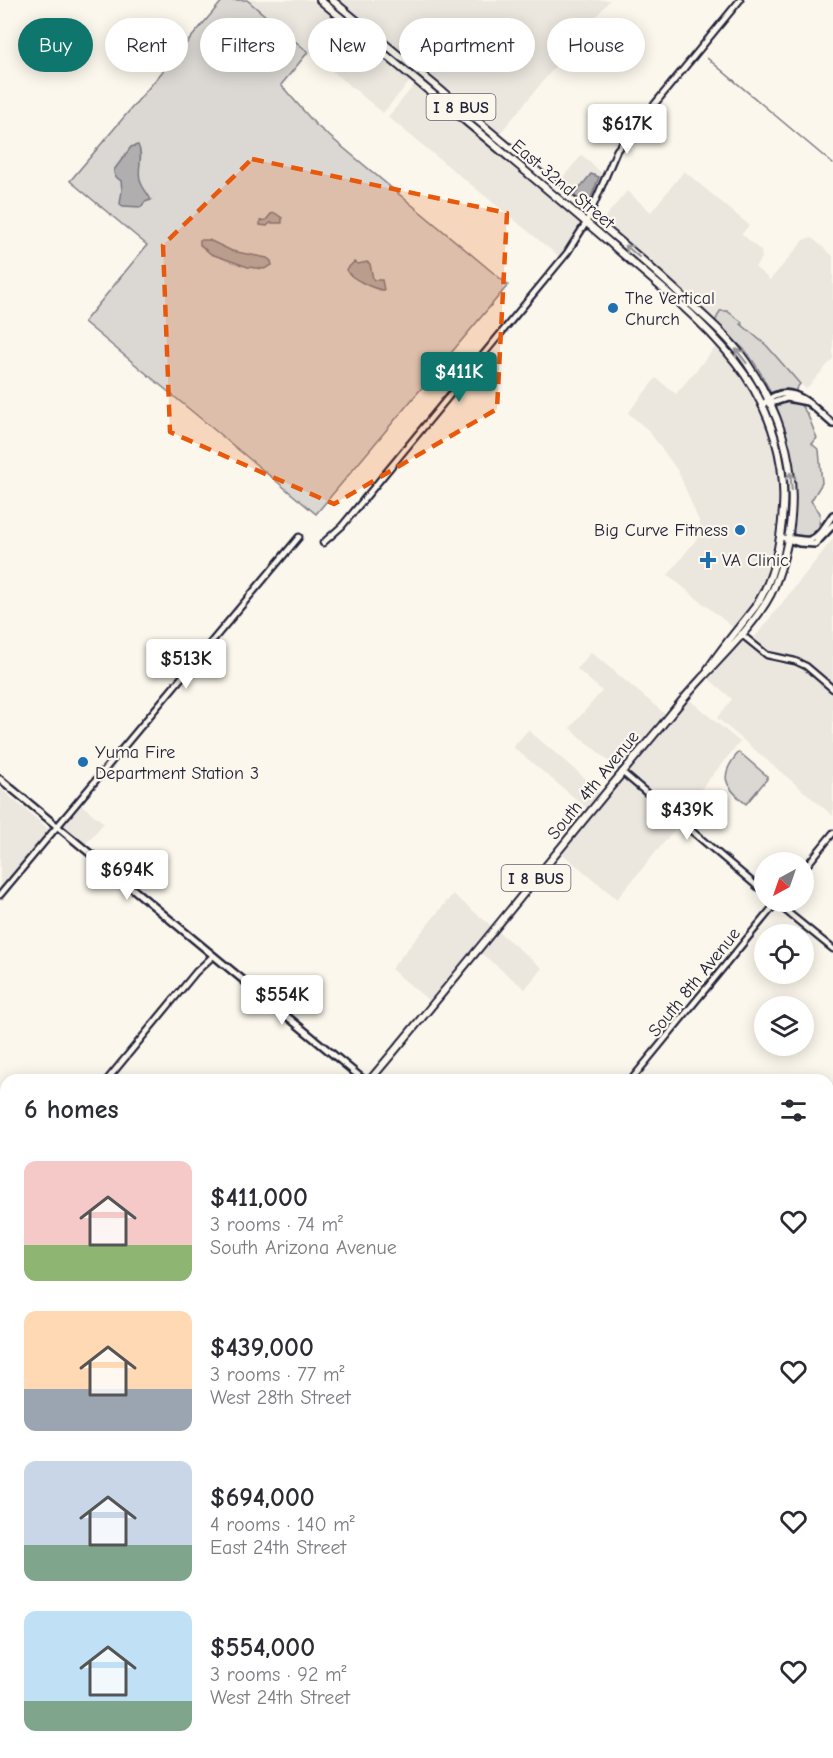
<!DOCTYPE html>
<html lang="en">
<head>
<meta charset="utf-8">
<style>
  :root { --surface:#fff; --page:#f7f7f7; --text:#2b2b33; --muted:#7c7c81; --accent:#0f766e }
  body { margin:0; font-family:"Comic Neue",sans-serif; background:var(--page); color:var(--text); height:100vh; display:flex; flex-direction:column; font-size:22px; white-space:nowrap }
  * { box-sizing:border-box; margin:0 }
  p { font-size:20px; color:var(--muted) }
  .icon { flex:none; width:33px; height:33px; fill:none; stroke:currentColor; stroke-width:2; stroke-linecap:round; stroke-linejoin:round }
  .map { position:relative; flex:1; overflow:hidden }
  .details { position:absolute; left:0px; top:1074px; width:834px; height:684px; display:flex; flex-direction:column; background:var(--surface); border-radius:18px 18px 0 0; box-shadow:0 3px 15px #0003 }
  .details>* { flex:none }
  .hud { position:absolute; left:18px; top:18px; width:798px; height:54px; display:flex; gap:12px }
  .needle { width:39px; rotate:220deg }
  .fabs { position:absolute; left:754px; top:852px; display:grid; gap:12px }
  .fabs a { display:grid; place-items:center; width:60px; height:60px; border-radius:50%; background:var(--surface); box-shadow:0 3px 15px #0003; font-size:30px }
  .price { position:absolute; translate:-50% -51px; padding:0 14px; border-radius:6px; background:#fff; color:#222; font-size:20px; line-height:39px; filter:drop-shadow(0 2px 3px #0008) }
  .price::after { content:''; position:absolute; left:50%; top:36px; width:18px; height:14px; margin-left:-9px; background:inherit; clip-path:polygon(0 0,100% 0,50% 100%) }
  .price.on { background:var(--accent); color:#fff }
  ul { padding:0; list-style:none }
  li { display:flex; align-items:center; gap:18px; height:150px; padding:0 24px }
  li span { display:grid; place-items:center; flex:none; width:168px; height:120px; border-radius:12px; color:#555 }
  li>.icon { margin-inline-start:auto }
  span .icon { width:72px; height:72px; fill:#fffc; stroke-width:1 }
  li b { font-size:26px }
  h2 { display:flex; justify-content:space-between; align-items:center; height:72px; padding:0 24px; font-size:26px }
  .chip { padding:0 21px; border-radius:27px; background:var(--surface); box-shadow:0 3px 15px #0003; font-size:21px; line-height:54px }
  .chip.on { background:var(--accent); color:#fff }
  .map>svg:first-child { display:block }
  .built { fill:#ebe7df }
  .green { fill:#dbd8d3; stroke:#7e7d87; stroke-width:1.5 }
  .water { fill:#b1aeb0; stroke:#787681; stroke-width:1.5 }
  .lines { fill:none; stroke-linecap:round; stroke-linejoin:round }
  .stream { stroke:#787681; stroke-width:1.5 }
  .canal { stroke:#b1aeb0; stroke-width:4 }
  .tertiary-casing { stroke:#22223b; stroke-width:9 }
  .secondary-casing { stroke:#22223b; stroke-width:10 }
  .primary-casing { stroke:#22223b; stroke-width:10 }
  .tertiary { stroke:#fbf7ec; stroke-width:4.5 }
  .secondary { stroke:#fbf7ec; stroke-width:5 }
  .primary { stroke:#fbf7ec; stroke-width:6 }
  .oneway { stroke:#99979c }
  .marked { fill:#e8590c; fill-opacity:0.2; stroke:#e8590c; stroke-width:4.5; stroke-dasharray:12 8; stroke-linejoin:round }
  .poi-dot { fill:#1f6fb2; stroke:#fbf7ec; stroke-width:2 }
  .labels { text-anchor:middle; stroke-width:4.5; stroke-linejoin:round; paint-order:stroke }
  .shield { fill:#fbf7ec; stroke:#636270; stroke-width:1.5 }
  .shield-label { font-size:16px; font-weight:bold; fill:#22223b }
  .street-label { font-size:18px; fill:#22223b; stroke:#fbf7ec }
  .poi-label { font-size:18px; fill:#22223b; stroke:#fbf7ec; text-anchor:start }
</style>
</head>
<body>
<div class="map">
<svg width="833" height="1758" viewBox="0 0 833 1758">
  <rect width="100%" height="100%" fill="#fbf7ec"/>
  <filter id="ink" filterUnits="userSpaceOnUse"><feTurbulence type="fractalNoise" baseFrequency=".0167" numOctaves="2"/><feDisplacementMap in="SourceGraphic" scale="12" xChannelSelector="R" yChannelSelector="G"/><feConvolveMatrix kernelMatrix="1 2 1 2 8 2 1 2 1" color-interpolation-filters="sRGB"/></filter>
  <g filter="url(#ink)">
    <!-- built -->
    <path class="built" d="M247 0H610L497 137 555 186 582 155 605 176 586 223 562 259 388 117 415 84 411 80 383 113Z
      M684 171 749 225 742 234 761 251 762 258 755 267 770 280 804 240 808 238H812L833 256V359L806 389 792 376 767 346 741 323 716 318 711 322 600 223 627 191 651 212Z
      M719 343 745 375 776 442 783 508 769 583 736 630 668 575 703 531 678 471 648 430 628 413 656 378 676 394Z
      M833 539V683L798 657 777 653 765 648 754 638Z
      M741 640 765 659 802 669 833 695V816L717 718 732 699 709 679Z
      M591 652 665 714 639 743 643 747 686 697 740 742 677 818 681 822 617 899 559 851 622 773 570 728 602 691 577 669Z
      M528 730 593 785 599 793 587 808 513 747Z
      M0 788 52 832 0 895Z
      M78 802 104 823 82 848 57 827Z
      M453 894 542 968 525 989 477 950 433 1004 391 969Z
      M828 1202 833 1206V1469L828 1465Z"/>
    <!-- green -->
    <path class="green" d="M223 0H247L308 52 281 85 316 125 508 285 316 514 84 322 147 245 70 181Z
      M720 311H727L742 322 741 324 767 346 800 384 796 389C798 404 797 399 805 411 810 417 813 430 817 438L812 444 819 450 822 483 811 501 820 513 819 527C812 536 807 539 795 535L793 530C793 518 796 505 795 493 792 445 777 393 748 354 740 343 723 334 715 322Z
      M739 752 767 776V779L746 804C723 785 719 775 739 752Z"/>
    <!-- water -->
    <path class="water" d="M138 145C144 157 137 167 140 179 141 187 148 193 151 200L145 202 141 207 123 206 120 204 122 190 121 181 115 176 114 170 131 147Z
      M591 174 599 177 589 203 584 204 574 195Z
      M275 213 282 218V223H270L267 226 260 225V221L266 220 271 214Z
      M200 240H209L232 251 267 258 271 261 272 265 264 269 248 267 211 254 200 245Z
      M354 262 358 264 367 262 370 264 373 279 374 280H382L384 290C375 290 350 278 346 270Z"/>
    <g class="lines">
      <!-- stream -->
      <path class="stream" d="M707 58 833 164"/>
      <!-- canal -->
      <path class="canal" d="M828 1613 833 1582
        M716 1758 721 1752"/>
      <!-- tertiary casing -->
      <g class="tertiary-casing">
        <path id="tertiary" d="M323 543 342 526 567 253 586 223 617 150 740 0
          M741 634 767 655 795 661 806 666 833 689
          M622 772 765 893
          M804 869 833 833
          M0 895 299 537
          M775 902 833 949
          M107 1080 196 972 213 956
          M631 1080 777 902
          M0 1208 6 1201
          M66 1758 71 1752
          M597 1758 604 1752"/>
      </g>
      <!-- secondary casing -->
      <g class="secondary-casing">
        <path id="secondary" d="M769 404 787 398 807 402
          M762 405C790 377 811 406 833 424
          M784 538 799 543 815 544 833 525
          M789 539C796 538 802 541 809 540 819 538 827 523 833 515
          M0 779 364 1080
          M828 1156 833 1150
          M828 1465 833 1469
          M828 1472 833 1477
          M329 1758 334 1752"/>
      </g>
      <!-- primary casing -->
      <g class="primary-casing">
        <path id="primary" d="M320 0C416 81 514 160 609 242 654 282 711 325 745 375 771 413 786 462 783 508 781 541 774 580 755 607 739 628 722 647 708 669
          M332 0C424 76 516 152 607 230 636 254 665 280 693 306 712 323 732 341 747 363 795 433 805 508 774 587 762 617 725 653 703 677 687 694 672 713 657 731 560 847 467 965 370 1080
          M0 1523 6 1516"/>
      </g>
      <!-- tertiary -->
      <use href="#tertiary" class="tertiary"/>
      <!-- secondary -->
      <use href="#secondary" class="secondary"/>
      <!-- primary -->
      <use href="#primary" class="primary"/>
    </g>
    <!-- one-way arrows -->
    <defs><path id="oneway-shaft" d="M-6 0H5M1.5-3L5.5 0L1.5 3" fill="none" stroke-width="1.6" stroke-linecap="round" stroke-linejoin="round" transform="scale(1.5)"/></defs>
    <g class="oneway">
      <use href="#oneway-shaft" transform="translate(632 251) rotate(-139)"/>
      <use href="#oneway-shaft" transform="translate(741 356) rotate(-128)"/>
      <use href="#oneway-shaft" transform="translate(791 481) rotate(-95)"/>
    </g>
  </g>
  <!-- marked area -->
  <path class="marked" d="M252 159 507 213 497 409 334 504 170 432 163 245Z"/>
  <!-- markers -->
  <g class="poi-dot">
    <circle cx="613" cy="308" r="6"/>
    <circle cx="740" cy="530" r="6"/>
    <path d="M705 551h6v6h6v6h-6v6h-6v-6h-6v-6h6z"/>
    <circle cx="83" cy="762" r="6"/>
  </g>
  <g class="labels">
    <!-- shield labels -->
    <g class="shield">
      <rect x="426.5" y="94" width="69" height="26" rx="4.5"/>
      <rect x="501.5" y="865" width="69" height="26" rx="4.5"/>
    </g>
    <g class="shield-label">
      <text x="461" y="113">I 8 BUS</text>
      <text x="536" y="884">I 8 BUS</text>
    </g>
    <!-- street labels -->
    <g class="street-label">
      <text transform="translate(563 184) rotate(40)" y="6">East 32nd Street</text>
      <text transform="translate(593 785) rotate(-51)" y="6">South 4th Avenue</text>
      <text transform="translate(694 982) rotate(-51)" y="6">South 8th Avenue</text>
    </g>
    <!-- poi labels -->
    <g class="poi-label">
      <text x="625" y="304">The Vertical<tspan x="625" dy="21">Church</tspan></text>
      <text x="728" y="536" text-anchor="end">Big Curve Fitness</text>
      <text x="722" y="566">VA Clinic</text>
      <text x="95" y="758">Yuma Fire<tspan x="95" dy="21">Department Station 3</tspan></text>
    </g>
  </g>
</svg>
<div class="fabs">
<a><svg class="needle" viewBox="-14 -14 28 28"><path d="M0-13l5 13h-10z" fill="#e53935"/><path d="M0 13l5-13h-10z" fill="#7c7c81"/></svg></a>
<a><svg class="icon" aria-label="locate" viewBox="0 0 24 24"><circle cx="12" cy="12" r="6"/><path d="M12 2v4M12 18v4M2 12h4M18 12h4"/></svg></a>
<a><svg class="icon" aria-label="layers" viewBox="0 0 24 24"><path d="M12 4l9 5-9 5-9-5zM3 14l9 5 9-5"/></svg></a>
</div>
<b class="price" style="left:627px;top:155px">$617K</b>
<b class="price on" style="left:459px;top:403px">$411K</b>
<b class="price" style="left:186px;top:690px">$513K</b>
<b class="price" style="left:687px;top:841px">$439K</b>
<b class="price" style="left:127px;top:901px">$694K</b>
<b class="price" style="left:282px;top:1026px">$554K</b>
<div class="hud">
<a class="chip on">Buy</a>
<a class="chip">Rent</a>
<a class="chip">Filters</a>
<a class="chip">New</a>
<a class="chip">Apartment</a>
<a class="chip">House</a>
</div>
<section class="details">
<h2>6 homes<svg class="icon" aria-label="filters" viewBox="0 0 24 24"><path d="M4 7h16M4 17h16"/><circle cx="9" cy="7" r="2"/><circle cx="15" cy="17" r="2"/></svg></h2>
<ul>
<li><span style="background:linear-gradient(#f6c9c9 70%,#8fb573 0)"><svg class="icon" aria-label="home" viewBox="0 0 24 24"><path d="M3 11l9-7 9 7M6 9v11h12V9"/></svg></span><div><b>$411,000</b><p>3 rooms · 74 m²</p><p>South Arizona Avenue</p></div><svg class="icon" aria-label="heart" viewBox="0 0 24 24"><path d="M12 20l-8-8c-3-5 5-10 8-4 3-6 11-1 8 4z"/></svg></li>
<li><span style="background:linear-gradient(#ffd9b3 65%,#9aa5b1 0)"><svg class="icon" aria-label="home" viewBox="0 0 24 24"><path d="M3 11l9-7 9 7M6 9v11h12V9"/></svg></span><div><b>$439,000</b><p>3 rooms · 77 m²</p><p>West 28th Street</p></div><svg class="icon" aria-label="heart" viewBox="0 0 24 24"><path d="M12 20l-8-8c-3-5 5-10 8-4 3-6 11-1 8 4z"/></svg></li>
<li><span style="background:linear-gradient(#c9d6e8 70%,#7fa58c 0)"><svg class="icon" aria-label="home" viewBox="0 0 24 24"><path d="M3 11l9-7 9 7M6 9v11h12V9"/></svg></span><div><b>$694,000</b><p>4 rooms · 140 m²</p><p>East 24th Street</p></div><svg class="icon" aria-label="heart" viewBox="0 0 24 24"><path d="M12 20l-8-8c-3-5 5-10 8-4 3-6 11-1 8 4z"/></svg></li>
<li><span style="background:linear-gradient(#bfe0f5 75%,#7fa58c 0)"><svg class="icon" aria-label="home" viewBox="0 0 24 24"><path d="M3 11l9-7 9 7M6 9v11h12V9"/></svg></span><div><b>$554,000</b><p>3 rooms · 92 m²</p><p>West 24th Street</p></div><svg class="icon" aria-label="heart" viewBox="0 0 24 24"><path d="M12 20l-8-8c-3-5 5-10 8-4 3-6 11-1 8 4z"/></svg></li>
</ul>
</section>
</div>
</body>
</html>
